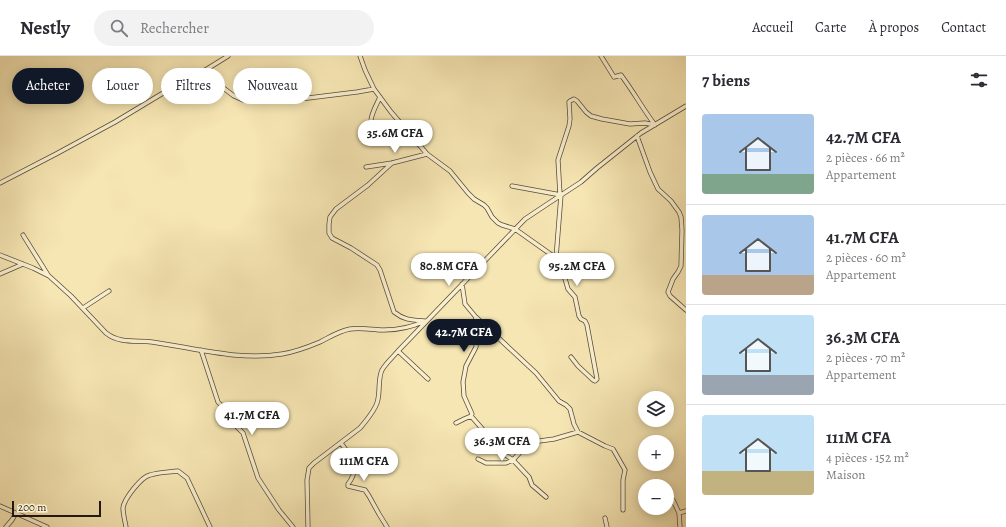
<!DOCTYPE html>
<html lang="fr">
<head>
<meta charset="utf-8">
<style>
  :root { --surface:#fff; --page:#f2f2f3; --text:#2b2b33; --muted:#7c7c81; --line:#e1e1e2; --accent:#111827 }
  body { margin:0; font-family:Alegreya,serif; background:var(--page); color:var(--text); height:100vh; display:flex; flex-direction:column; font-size:15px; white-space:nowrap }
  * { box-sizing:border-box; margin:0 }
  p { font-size:13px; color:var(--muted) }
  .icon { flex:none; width:22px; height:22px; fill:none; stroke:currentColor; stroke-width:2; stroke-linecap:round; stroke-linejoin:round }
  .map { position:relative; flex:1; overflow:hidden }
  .side { display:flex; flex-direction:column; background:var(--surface); width:320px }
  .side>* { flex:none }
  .top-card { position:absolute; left:12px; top:12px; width:380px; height:36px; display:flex; gap:8px }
  .fabs { position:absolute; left:638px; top:335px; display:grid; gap:8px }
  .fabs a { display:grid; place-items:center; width:36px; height:36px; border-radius:50%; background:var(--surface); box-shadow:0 2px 10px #0003; font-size:20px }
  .scale { position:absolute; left:12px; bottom:10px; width:89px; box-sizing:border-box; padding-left:4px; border:2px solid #231912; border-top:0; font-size:11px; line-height:14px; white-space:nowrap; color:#231912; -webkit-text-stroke:3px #f9efce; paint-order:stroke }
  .price { position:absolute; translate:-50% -34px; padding:0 9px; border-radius:14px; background:#fff; color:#222; font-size:13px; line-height:26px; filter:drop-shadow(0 1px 2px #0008) }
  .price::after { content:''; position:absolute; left:50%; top:24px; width:12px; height:9px; margin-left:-6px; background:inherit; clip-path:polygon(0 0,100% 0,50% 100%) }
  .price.active { background:var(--accent); color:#fff }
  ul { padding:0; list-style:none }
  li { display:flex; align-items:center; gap:12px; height:100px; padding:0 16px }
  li+li { border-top:1px solid var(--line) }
  li span { display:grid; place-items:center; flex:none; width:112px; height:80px; border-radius:4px; color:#555 }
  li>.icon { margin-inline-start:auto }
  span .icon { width:48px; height:48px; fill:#fffc; stroke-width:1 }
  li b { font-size:17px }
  h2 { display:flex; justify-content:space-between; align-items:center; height:48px; padding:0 16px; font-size:17px }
  .chip { padding:0 14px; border-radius:18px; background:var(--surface); box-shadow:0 2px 10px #0003; font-size:14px; line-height:36px }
  .chip.active { background:var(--accent); color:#fff }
  header { display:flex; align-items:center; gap:24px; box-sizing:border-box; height:56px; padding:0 20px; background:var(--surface); border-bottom:1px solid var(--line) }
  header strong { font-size:19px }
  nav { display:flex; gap:22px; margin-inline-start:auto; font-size:14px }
  .search { width:280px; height:36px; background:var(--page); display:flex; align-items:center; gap:10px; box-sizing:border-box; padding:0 14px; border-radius:22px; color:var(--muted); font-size:15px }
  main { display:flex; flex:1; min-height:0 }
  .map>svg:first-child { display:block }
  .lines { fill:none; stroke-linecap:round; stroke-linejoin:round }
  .minor-casing { stroke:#584c3a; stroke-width:5 }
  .minor { stroke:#f9efce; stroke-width:3.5 }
</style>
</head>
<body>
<header>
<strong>Nestly</strong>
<div class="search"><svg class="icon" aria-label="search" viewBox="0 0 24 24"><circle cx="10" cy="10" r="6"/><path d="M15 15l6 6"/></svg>Rechercher</div>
<nav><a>Accueil</a><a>Carte</a><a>À propos</a><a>Contact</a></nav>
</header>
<main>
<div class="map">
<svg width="686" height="471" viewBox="0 0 686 471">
  <rect width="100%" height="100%" fill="#f6e6b3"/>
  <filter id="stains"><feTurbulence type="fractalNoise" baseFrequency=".005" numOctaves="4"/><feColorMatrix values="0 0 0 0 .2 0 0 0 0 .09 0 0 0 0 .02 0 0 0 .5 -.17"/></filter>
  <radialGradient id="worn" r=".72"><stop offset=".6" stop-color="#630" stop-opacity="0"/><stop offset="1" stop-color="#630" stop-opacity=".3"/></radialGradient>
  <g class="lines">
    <!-- minor casing -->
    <g class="minor-casing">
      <path id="minor" d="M360 0 365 14 374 33 391 56 427 98 450 115 468 137 474 143 484 149 487 152 492 161 498 167 502 169 515 173 556 202
        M207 13 222 31 234 40 243 44H292L357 36 374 33
        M380 41C377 48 372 56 371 64 370 68 369 73 371 76 376 83 394 81 402 81 406 82 410 82 414 83
        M637 80 650 116 658 133 671 145 679 156 681 161 682 174 681 210 678 216 673 223 668 236 670 240 686 254
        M392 107 368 129 336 153 330 161 329 168V177L332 182 351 192 377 209 380 214 394 256C404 264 411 264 424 265
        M366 111 392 107 427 98
        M0 127 56 98 115 66 188 22 207 13 228 0
        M512 130 561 139 556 202 563 216 568 233 575 241 579 260 581 263 585 265 587 269 597 323 595 325 593 324 578 310 571 301
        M560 139 558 104 569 70 570 63 569 46 570 45 574 43 577 45 586 56 591 60 602 63 630 68 645 67 655 69C643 53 633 35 621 19L614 21 601 0
        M23 179 48 219
        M0 199 33 212 49 220 71 240 106 277C120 288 136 284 152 286 195 292 239 305 282 298 295 296 308 291 320 286 330 281 339 275 350 273 361 271 373 274 384 274 399 274 412 271 425 265
        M0 218 23 208
        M83 252 109 235
        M476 261 536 317 559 345 566 349 570 353 574 368 578 376
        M201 294 218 346 232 360 236 370 243 377 258 422 279 454 293 471
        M398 295 428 323
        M471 360 485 376 487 384 498 394 513 404 529 421 532 429 546 441
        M456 367 464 363 471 360 472 358 464 340 463 326 466 310 476 291 477 266 475 260 465 248 462 228
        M341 387C352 402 361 411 348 428V430L365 434 369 440 379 458 387 471
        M478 403 486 407H506L513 404 523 393 532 386 554 383 578 376 605 390 613 393 625 414 623 424V454
        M673 444 679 457 680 471
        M0 450 47 471
        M679 457 686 455
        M605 462 607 471
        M6 471 12 464 16 457
        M126 471C125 465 123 458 123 452 124 443 141 421 150 419 159 416 169 416 178 415L187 422 210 471
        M308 471 307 424 309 412 314 407 360 372C366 365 377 352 378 343 380 334 378 322 382 314 386 307 393 301 398 295L525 163 549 147 581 126 597 112 641 77 686 50"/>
    </g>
    <!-- minor -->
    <use href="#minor" class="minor"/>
  </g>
  <rect width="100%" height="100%" filter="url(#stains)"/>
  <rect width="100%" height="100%" fill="url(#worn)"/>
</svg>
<div class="fabs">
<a><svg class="icon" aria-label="layers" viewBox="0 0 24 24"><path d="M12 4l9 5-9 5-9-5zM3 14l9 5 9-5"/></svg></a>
<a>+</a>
<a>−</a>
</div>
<div class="scale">200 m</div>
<b class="price" style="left:395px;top:98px">35.6M CFA</b>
<b class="price" style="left:449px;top:231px">80.8M CFA</b>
<b class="price" style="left:577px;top:231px">95.2M CFA</b>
<b class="price active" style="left:464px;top:297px">42.7M CFA</b>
<b class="price" style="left:252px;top:380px">41.7M CFA</b>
<b class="price" style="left:502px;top:406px">36.3M CFA</b>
<b class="price" style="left:364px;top:426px">111M CFA</b>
<div class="top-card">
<a class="chip active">Acheter</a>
<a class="chip">Louer</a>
<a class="chip">Filtres</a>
<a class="chip">Nouveau</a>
</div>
</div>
<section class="side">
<h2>7 biens<svg class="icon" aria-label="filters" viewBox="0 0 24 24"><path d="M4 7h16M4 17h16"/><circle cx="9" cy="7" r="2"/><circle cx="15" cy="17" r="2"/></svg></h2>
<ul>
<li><span style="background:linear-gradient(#a9c7e8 75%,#7fa58c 0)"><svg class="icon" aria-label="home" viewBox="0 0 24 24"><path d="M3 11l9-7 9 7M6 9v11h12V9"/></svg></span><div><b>42.7M CFA</b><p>2 pièces · 66 m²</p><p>Appartement</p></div></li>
<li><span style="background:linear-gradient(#a9c7e8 75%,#b9a48a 0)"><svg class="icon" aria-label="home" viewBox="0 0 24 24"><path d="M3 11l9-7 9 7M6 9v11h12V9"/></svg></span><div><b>41.7M CFA</b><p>2 pièces · 60 m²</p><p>Appartement</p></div></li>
<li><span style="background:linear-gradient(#bfe0f5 75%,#9aa5b1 0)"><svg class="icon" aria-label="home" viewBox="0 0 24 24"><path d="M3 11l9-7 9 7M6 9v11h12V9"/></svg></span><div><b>36.3M CFA</b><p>2 pièces · 70 m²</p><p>Appartement</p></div></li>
<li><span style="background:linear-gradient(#bfe0f5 70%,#c2b280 0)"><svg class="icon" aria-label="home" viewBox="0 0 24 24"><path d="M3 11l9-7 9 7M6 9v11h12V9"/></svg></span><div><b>111M CFA</b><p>4 pièces · 152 m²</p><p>Maison</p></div></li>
</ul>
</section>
</main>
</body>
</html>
